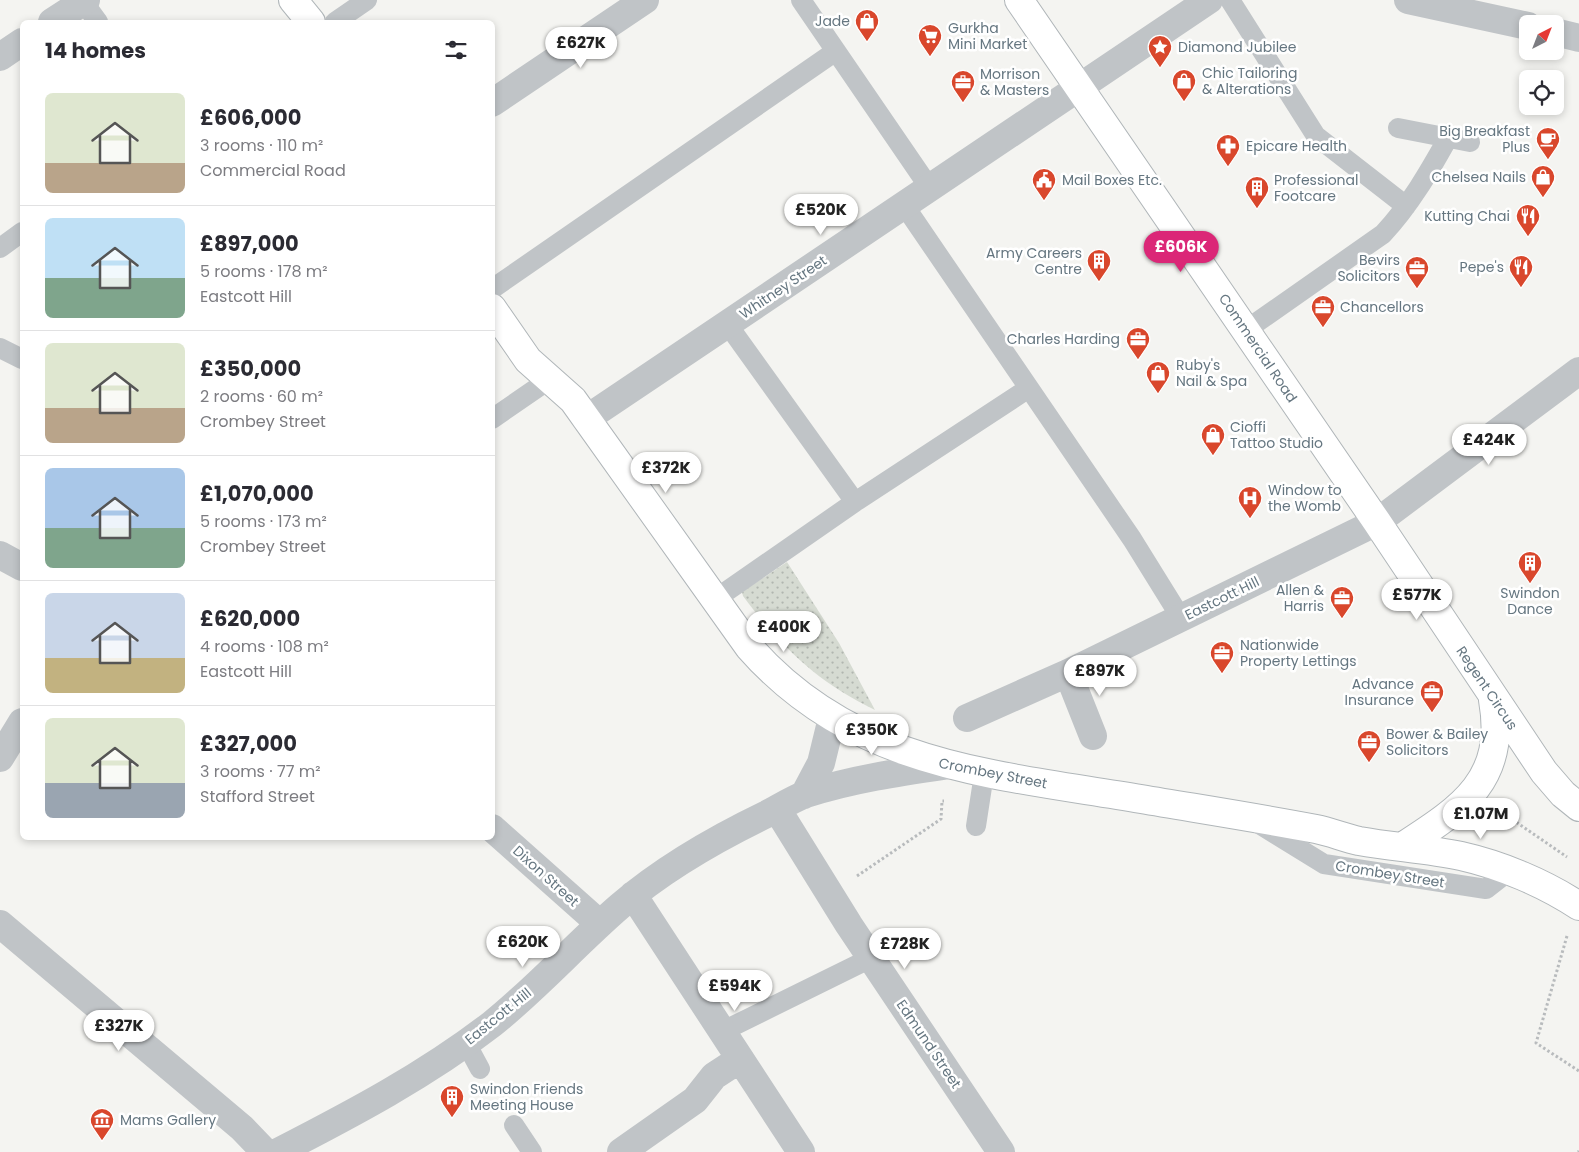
<!DOCTYPE html>
<html lang="en">
<head>
<meta charset="utf-8">
<style>
  :root { --surface:#fff; --page:#f2f2f3; --text:#2b2b33; --muted:#7c7c81; --line:#e1e1e2; --accent:#db2777 }
  body { margin:0; font-family:Poppins,sans-serif; background:var(--page); color:var(--text); height:100vh; display:flex; flex-direction:column; font-size:19px; white-space:nowrap }
  * { box-sizing:border-box; margin:0 }
  p { font-size:16px; color:var(--muted) }
  .icon { flex:none; width:28px; height:28px; fill:none; stroke:currentColor; stroke-width:2; stroke-linecap:round; stroke-linejoin:round }
  .map { position:relative; flex:1; overflow:hidden }
  .sheet { position:absolute; left:20px; top:20px; width:475px; height:820px; display:flex; flex-direction:column; background:var(--surface); border-radius:8px; box-shadow:0 2px 8px #0003 }
  .sheet>* { flex:none }
  .needle { width:32px; rotate:42deg }
  .tools { position:absolute; left:1519px; top:15px; display:grid; gap:10px }
  .tools a { display:grid; place-items:center; width:45px; height:45px; border-radius:8px; background:var(--surface); box-shadow:0 2px 8px #0003; font-size:25px }
  .price { position:absolute; translate:-50% -42px; padding:0 11px; border-radius:18px; background:#fff; color:#222; font-size:16px; line-height:32px; filter:drop-shadow(0 1px 2px #0008) }
  .price::after { content:''; position:absolute; left:50%; top:30px; width:15px; height:11px; margin-left:-8px; background:inherit; clip-path:polygon(0 0,100% 0,50% 100%) }
  .price.selected { background:var(--accent); color:#fff }
  ul { padding:0; list-style:none }
  li { display:flex; align-items:center; gap:15px; height:125px; padding:0 25px }
  li+li { border-top:1px solid var(--line) }
  li span { display:grid; place-items:center; flex:none; width:140px; height:100px; border-radius:8px; color:#555 }
  li>.icon { margin-inline-start:auto }
  span .icon { width:60px; height:60px; fill:#fffc; stroke-width:1 }
  li b { font-size:21px }
  h2 { display:flex; justify-content:space-between; align-items:center; height:60px; padding:0 25px; font-size:21px }
  .map>svg:first-child { display:block }
  .grass { fill:url(#grass-dots) }
  .lines { fill:none; stroke-linecap:round; stroke-linejoin:round }
  .secondary-casing { stroke:#b0b6b9; stroke-width:30 }
  .path { stroke:#b8bbbd; stroke-width:3; stroke-dasharray:2.5 2.5; stroke-linecap:butt }
  .lane { stroke:#c0c4c7; stroke-width:20 }
  .street { stroke:#c0c4c7; stroke-width:28 }
  .secondary { stroke:#fff; stroke-width:28 }
  .labels { text-anchor:middle; stroke-width:5; stroke-linejoin:round; paint-order:stroke }
  .poi-label { font-size:14px; fill:#657680; stroke:#fff; text-anchor:start }
  .street-label { font-size:14px; fill:#657680; stroke:#fff }
</style>
</head>
<body>
<div class="map">
<svg width="1579" height="1152" viewBox="0 0 1579 1152">
  <defs>
    <pattern id="grass-dots" width="8" height="8" patternUnits="userSpaceOnUse" patternTransform="scale(1.25)"><rect width="8" height="8" fill="#d6dbd2"/><path d="M2 2h.1M6 6h.1" fill="none" stroke="#b1b6b0" stroke-width="1.8" stroke-linecap="round"/></pattern>
  </defs>
  <rect width="100%" height="100%" fill="#f4f4f1"/>
  <!-- grass -->
  <path class="grass" d="M787 562 839 643 875 710C817 682 781 647 743 596L742 592Z"/>
  <g class="lines">
    <!-- secondary casing -->
    <g class="secondary-casing">
      <path id="secondary" d="M293 0 311 22
        M1019 0 1377 522 1544 772 1563 794 1579 807
        M492 308 528 360 573 400 749 647C854 767 994 774 1141 799 1200 809 1258 818 1316 829 1331 832 1345 838 1359 841 1393 847 1427 849 1461 856 1501 865 1544 883 1579 906
        M1402 847C1462 808 1507 780 1493 700"/>
    </g>
    <!-- path -->
    <path class="path" d="M1500 811 1567 857
      M857 876 941 819 942 801H944
      M1567 936 1536 1043 1579 1071
      M1578 1152 1579 1151"/>
    <!-- lane -->
    <path class="lane" d="M82 0 98 22
      M801 0 929 187
      M1230 0 1316 136 1406 206
      M335 22 367 0
      M1398 128 1470 142
      M904 205 1132 539 1181 618
      M0 248 22 232
      M492 289 836 51
      M728 325 855 502
      M1246 330 1383 234C1410 205 1429 172 1448 138
      M0 348 22 359
      M492 419 550 379
      M714 600 855 502 1029 388
      M1256 822 1324 864 1486 889 1509 871
      M976 826 984 774
      M723 1031 871 958
      M466 1043 480 1069
      M514 1125 532 1152"/>
    <!-- street -->
    <path class="street" d="M1408 0 1528 26
      M52 22 86 0
      M1555 32 1579 38
      M0 57 22 42
      M492 103 645 0
      M586 419 1209 0
      M0 555 22 567
      M1068 673 1093 736
      M967 718 1068 673 1377 522 1579 371
      M0 758 22 722
      M804 795 821 763 832 718
      M777 809 849 925 1001 1152
      M492 828 600 924
      M633 895 801 1152
      M0 924 242 1128 265 1152
      M278 1152C352 1114 426 1075 492 1024 537 988 576 944 620 906 664 868 715 839 767 814 780 807 793 799 806 794 852 779 901 772 949 765
      M621 1152 695 1100 714 1076 740 1059"/>
    <!-- secondary -->
    <use href="#secondary" class="secondary"/>
  </g>
  <!-- icons -->
  <defs>
    <g id="shop-pin" transform="scale(1.25)"><path d="M0 17L-7.5 6A9.5 9.5 0 1 1 7.5 6Z" fill="#d9472c" stroke="#fff"/><path d="M-5-2.5h2.3a2.7 3.5 0 0 1 5.4 0H5L5.5 6h-11ZM-1.5-2.5h3a1.5 2.3 0 0 0-3 0Z" fill="#fff"/></g>
    <g id="supermarket-pin" transform="scale(1.25)"><path d="M0 17L-7.5 6A9.5 9.5 0 1 1 7.5 6Z" fill="#d9472c" stroke="#fff"/><path d="M-6-5.5h2.5l.6 2H6L4.5 2H-2.5L-4.4-4H-6ZM-1.5 3.2a1.3 1.3 0 1 0 .1 0ZM3 3.2a1.3 1.3 0 1 0 .1 0Z" fill="#fff"/></g>
    <g id="sight-pin" transform="scale(1.25)"><path d="M0 17L-7.5 6A9.5 9.5 0 1 1 7.5 6Z" fill="#d9472c" stroke="#fff"/><path d="M0-6L1.8-2.2L6-1.7L2.9 1.2L3.7 5.4L0 3.3L-3.7 5.4L-2.9 1.2L-6-1.7L-1.8-2.2Z" fill="#fff"/></g>
    <g id="office-pin" transform="scale(1.25)"><path d="M0 17L-7.5 6A9.5 9.5 0 1 1 7.5 6Z" fill="#d9472c" stroke="#fff"/><path d="M-6-3h4V-5.5h4V-3h4V5H-6ZM-1-4.5V-3h2v-1.5ZM-6 0V1H6V0Z" fill="#fff"/></g>
    <g id="cafe-pin" transform="scale(1.25)"><path d="M0 17L-7.5 6A9.5 9.5 0 1 1 7.5 6Z" fill="#d9472c" stroke="#fff"/><path d="M-5.5-4.5H6V0H3Q3 3.5 0 3.5H-2.5Q-5.5 3.5-5.5 0ZM3-3.2v2h1.7v-2ZM-6 4.5H4V6H-6Z" fill="#fff"/></g>
    <g id="pharmacy-pin" transform="scale(1.25)"><path d="M0 17L-7.5 6A9.5 9.5 0 1 1 7.5 6Z" fill="#d9472c" stroke="#fff"/><path d="M-2-6h4v4h4v4h-4v4h-4v-4h-4v-4h4Z" fill="#fff"/></g>
    <g id="civic-pin" transform="scale(1.25)"><path d="M0 17L-7.5 6A9.5 9.5 0 1 1 7.5 6Z" fill="#d9472c" stroke="#fff"/><path d="M-.6-6.5H3V-4.5H.6V-3L4-1V1h2V6H-6V1h2V-1L-.6-3ZM-1.2 2.5V6h2.4V2.5Z" fill="#fff"/></g>
    <g id="building-pin" transform="scale(1.25)"><path d="M0 17L-7.5 6A9.5 9.5 0 1 1 7.5 6Z" fill="#d9472c" stroke="#fff"/><path d="M-4-6H4V6H1V3H-1V6H-4ZM-2.5-4.3h1.7v1.8h-1.7ZM.8-4.3h1.7v1.8H.8ZM-2.5-1h1.7V.8h-1.7ZM.8-1h1.7V.8H.8Z" fill="#fff"/></g>
    <g id="restaurant-pin" transform="scale(1.25)"><path d="M0 17L-7.5 6A9.5 9.5 0 1 1 7.5 6Z" fill="#d9472c" stroke="#fff"/><path d="M-5-6h1v4h1v-4h1v4h1v-4h1v5L-1.5 .5V6h-2V.5L-5-1ZM5-6V6H3V1.5H1.5Q1.5-4 5-6Z" fill="#fff"/></g>
    <g id="hospital-pin" transform="scale(1.25)"><path d="M0 17L-7.5 6A9.5 9.5 0 1 1 7.5 6Z" fill="#d9472c" stroke="#fff"/><path d="M-5-5h3v3.5h4V-5h3V5h-3V1.5h-4V5h-3Z" fill="#fff"/></g>
    <g id="museum-pin" transform="scale(1.25)"><path d="M0 17L-7.5 6A9.5 9.5 0 1 1 7.5 6Z" fill="#d9472c" stroke="#fff"/><path d="M0-6L6-3V-2H-6V-3ZM-5-1h2V3h-2ZM-1-1h2V3h-2ZM3-1h2V3H3ZM-6 4H6V6H-6Z" fill="#fff"/></g>
  </defs>
  <g fill-rule="evenodd">
    <use href="#shop-pin" x="867" y="21"/>
    <use href="#supermarket-pin" x="930" y="36"/>
    <use href="#sight-pin" x="1160" y="47"/>
    <use href="#shop-pin" x="1184" y="81"/>
    <use href="#office-pin" x="963" y="82"/>
    <use href="#cafe-pin" x="1548" y="139"/>
    <use href="#pharmacy-pin" x="1228" y="146"/>
    <use href="#shop-pin" x="1543" y="177"/>
    <use href="#civic-pin" x="1044" y="180"/>
    <use href="#building-pin" x="1257" y="188"/>
    <use href="#restaurant-pin" x="1528" y="216"/>
    <use href="#building-pin" x="1099" y="261"/>
    <use href="#restaurant-pin" x="1521" y="267"/>
    <use href="#office-pin" x="1417" y="268"/>
    <use href="#office-pin" x="1323" y="307"/>
    <use href="#office-pin" x="1138" y="339"/>
    <use href="#shop-pin" x="1158" y="373"/>
    <use href="#shop-pin" x="1213" y="435"/>
    <use href="#hospital-pin" x="1250" y="498"/>
    <use href="#building-pin" x="1530" y="563"/>
    <use href="#office-pin" x="1342" y="598"/>
    <use href="#office-pin" x="1222" y="653"/>
    <use href="#office-pin" x="1432" y="692"/>
    <use href="#office-pin" x="1369" y="742"/>
    <use href="#building-pin" x="452" y="1097"/>
    <use href="#museum-pin" x="102" y="1120"/>
  </g>
  <g class="labels">
    <!-- poi labels -->
    <g class="poi-label">
      <text x="850" y="26" text-anchor="end">Jade</text>
      <text x="948" y="33">Gurkha<tspan x="948" dy="16">Mini Market</tspan></text>
      <text x="1178" y="52">Diamond Jubilee</text>
      <text x="1202" y="78">Chic Tailoring<tspan x="1202" dy="16">&amp; Alterations</tspan></text>
      <text x="980" y="79">Morrison<tspan x="980" dy="16">&amp; Masters</tspan></text>
      <text x="1530" y="136" text-anchor="end">Big Breakfast<tspan x="1530" dy="16">Plus</tspan></text>
      <text x="1246" y="151">Epicare Health</text>
      <text x="1526" y="182" text-anchor="end">Chelsea Nails</text>
      <text x="1062" y="185">Mail Boxes Etc.</text>
      <text x="1274" y="185">Professional<tspan x="1274" dy="16">Footcare</tspan></text>
      <text x="1510" y="221" text-anchor="end">Kutting Chai</text>
      <text x="1082" y="258" text-anchor="end">Army Careers<tspan x="1082" dy="16">Centre</tspan></text>
      <text x="1400" y="265" text-anchor="end">Bevirs<tspan x="1400" dy="16">Solicitors</tspan></text>
      <text x="1504" y="272" text-anchor="end">Pepe's</text>
      <text x="1340" y="312">Chancellors</text>
      <text x="1120" y="344" text-anchor="end">Charles Harding</text>
      <text x="1176" y="370">Ruby's<tspan x="1176" dy="16">Nail &amp; Spa</tspan></text>
      <text x="1230" y="432">Cioffi<tspan x="1230" dy="16">Tattoo Studio</tspan></text>
      <text x="1268" y="495">Window to<tspan x="1268" dy="16">the Womb</tspan></text>
      <text x="1324" y="595" text-anchor="end">Allen &amp;<tspan x="1324" dy="16">Harris</tspan></text>
      <text x="1530" y="598" text-anchor="middle">Swindon<tspan x="1530" dy="16">Dance</tspan></text>
      <text x="1240" y="650">Nationwide<tspan x="1240" dy="16">Property Lettings</tspan></text>
      <text x="1414" y="689" text-anchor="end">Advance<tspan x="1414" dy="16">Insurance</tspan></text>
      <text x="1386" y="739">Bower &amp; Bailey<tspan x="1386" dy="16">Solicitors</tspan></text>
      <text x="470" y="1094">Swindon Friends<tspan x="470" dy="16">Meeting House</tspan></text>
      <text x="120" y="1125">Mams Gallery</text>
    </g>
    <!-- street labels -->
    <g class="street-label">
      <text transform="translate(783 287) rotate(-34)" y="5">Whitney Street</text>
      <text transform="translate(1258 348) rotate(56)" y="5">Commercial Road</text>
      <text transform="translate(1222 598) rotate(-26)" y="5">Eastcott Hill</text>
      <text transform="translate(1487 688) rotate(56)" y="5">Regent Circus</text>
      <text transform="translate(993 773) rotate(11)" y="5">Crombey Street</text>
      <text transform="translate(1390 874) rotate(9)" y="5">Crombey Street</text>
      <text transform="translate(546 876) rotate(42)" y="5">Dixon Street</text>
      <text transform="translate(498 1016) rotate(-39)" y="5">Eastcott Hill</text>
      <text transform="translate(929 1044) rotate(56)" y="5">Edmund Street</text>
    </g>
  </g>
</svg>
<div class="tools">
<a><svg class="needle" viewBox="-14 -14 28 28"><path d="M0-13l5 13h-10z" fill="#e53935"/><path d="M0 13l5-13h-10z" fill="#7c7c81"/></svg></a>
<a><svg class="icon" aria-label="locate" viewBox="0 0 24 24"><circle cx="12" cy="12" r="6"/><path d="M12 2v4M12 18v4M2 12h4M18 12h4"/></svg></a>
</div>
<b class="price" style="left:581px;top:69px">£627K</b>
<b class="price" style="left:821px;top:236px">£520K</b>
<b class="price selected" style="left:1181px;top:273px">£606K</b>
<b class="price" style="left:1489px;top:466px">£424K</b>
<b class="price" style="left:666px;top:494px">£372K</b>
<b class="price" style="left:1417px;top:621px">£577K</b>
<b class="price" style="left:784px;top:653px">£400K</b>
<b class="price" style="left:1100px;top:697px">£897K</b>
<b class="price" style="left:872px;top:756px">£350K</b>
<b class="price" style="left:1481px;top:840px">£1.07M</b>
<b class="price" style="left:523px;top:968px">£620K</b>
<b class="price" style="left:905px;top:970px">£728K</b>
<b class="price" style="left:735px;top:1012px">£594K</b>
<b class="price" style="left:119px;top:1052px">£327K</b>
<section class="sheet">
<h2>14 homes<svg class="icon" aria-label="filters" viewBox="0 0 24 24"><path d="M4 7h16M4 17h16"/><circle cx="9" cy="7" r="2"/><circle cx="15" cy="17" r="2"/></svg></h2>
<ul>
<li><span style="background:linear-gradient(#dfe7d0 70%,#b9a48a 0)"><svg class="icon" aria-label="home" viewBox="0 0 24 24"><path d="M3 11l9-7 9 7M6 9v11h12V9"/></svg></span><div><b>£606,000</b><p>3 rooms · 110 m²</p><p>Commercial Road</p></div></li>
<li><span style="background:linear-gradient(#bfe0f5 60%,#7fa58c 0)"><svg class="icon" aria-label="home" viewBox="0 0 24 24"><path d="M3 11l9-7 9 7M6 9v11h12V9"/></svg></span><div><b>£897,000</b><p>5 rooms · 178 m²</p><p>Eastcott Hill</p></div></li>
<li><span style="background:linear-gradient(#dfe7d0 65%,#b9a48a 0)"><svg class="icon" aria-label="home" viewBox="0 0 24 24"><path d="M3 11l9-7 9 7M6 9v11h12V9"/></svg></span><div><b>£350,000</b><p>2 rooms · 60 m²</p><p>Crombey Street</p></div></li>
<li><span style="background:linear-gradient(#a9c7e8 60%,#7fa58c 0)"><svg class="icon" aria-label="home" viewBox="0 0 24 24"><path d="M3 11l9-7 9 7M6 9v11h12V9"/></svg></span><div><b>£1,070,000</b><p>5 rooms · 173 m²</p><p>Crombey Street</p></div></li>
<li><span style="background:linear-gradient(#c9d6e8 65%,#c2b280 0)"><svg class="icon" aria-label="home" viewBox="0 0 24 24"><path d="M3 11l9-7 9 7M6 9v11h12V9"/></svg></span><div><b>£620,000</b><p>4 rooms · 108 m²</p><p>Eastcott Hill</p></div></li>
<li><span style="background:linear-gradient(#dfe7d0 65%,#9aa5b1 0)"><svg class="icon" aria-label="home" viewBox="0 0 24 24"><path d="M3 11l9-7 9 7M6 9v11h12V9"/></svg></span><div><b>£327,000</b><p>3 rooms · 77 m²</p><p>Stafford Street</p></div></li>
</ul>
</section>
</div>
</body>
</html>
